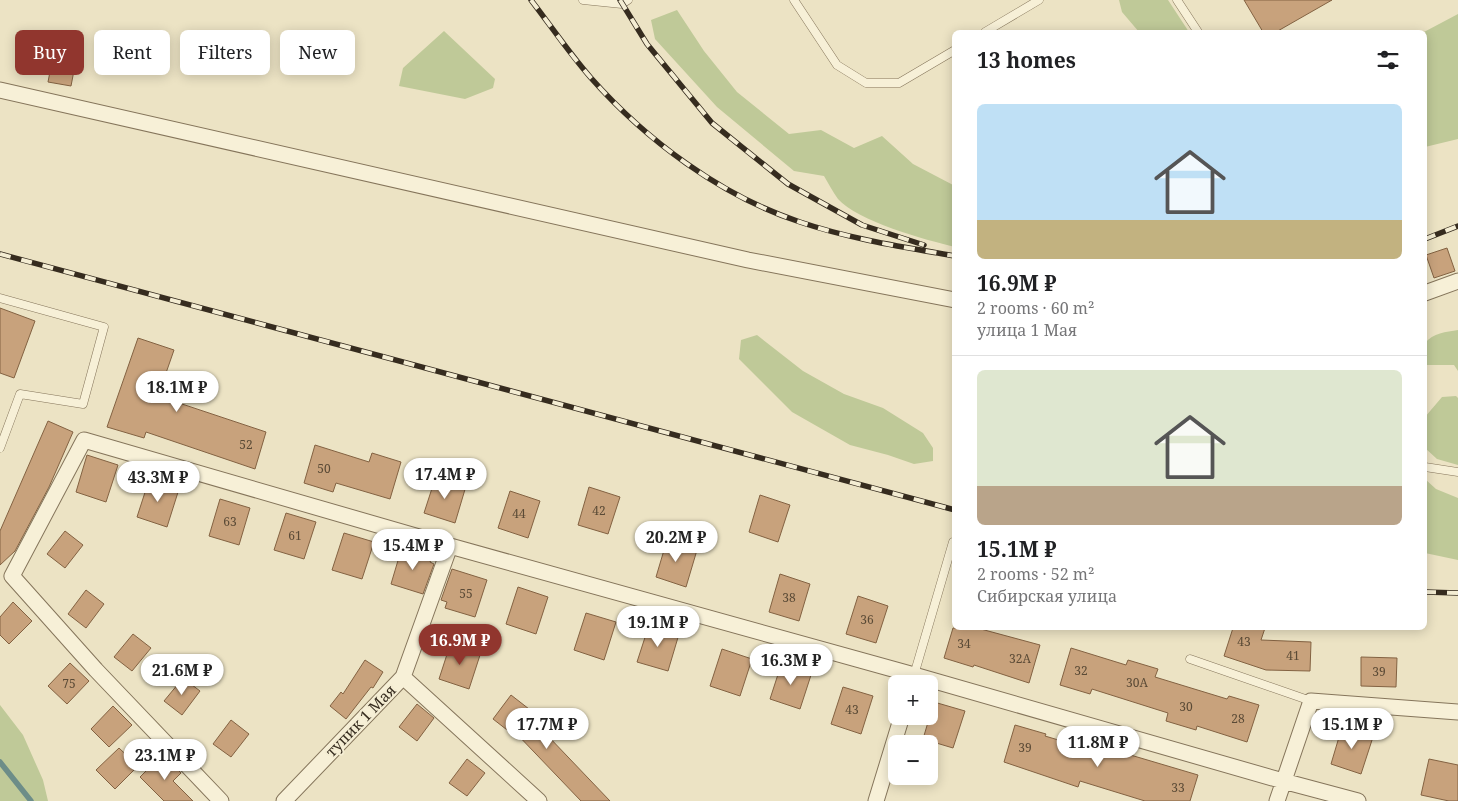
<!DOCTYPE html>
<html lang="en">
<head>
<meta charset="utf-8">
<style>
  :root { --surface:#fff; --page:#f6f6f6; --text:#202124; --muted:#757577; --line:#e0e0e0; --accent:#91362e }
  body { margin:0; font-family:"Noto Serif",serif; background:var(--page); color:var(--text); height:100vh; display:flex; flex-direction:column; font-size:19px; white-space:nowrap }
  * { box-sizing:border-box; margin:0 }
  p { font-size:16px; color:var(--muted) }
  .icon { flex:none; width:28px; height:28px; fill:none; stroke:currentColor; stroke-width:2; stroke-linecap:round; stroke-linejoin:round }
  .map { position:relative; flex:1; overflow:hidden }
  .drawer { position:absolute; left:952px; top:30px; width:475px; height:600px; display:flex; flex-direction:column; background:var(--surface); border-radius:8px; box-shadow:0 2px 12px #0003 }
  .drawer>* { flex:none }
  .top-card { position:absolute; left:15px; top:30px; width:475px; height:45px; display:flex; gap:10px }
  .controls { position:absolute; left:888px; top:675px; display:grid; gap:10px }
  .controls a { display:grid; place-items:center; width:50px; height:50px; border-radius:8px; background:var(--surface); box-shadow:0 2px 12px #0003; font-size:25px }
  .price { position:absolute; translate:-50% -42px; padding:0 11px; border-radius:18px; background:#fff; color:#222; font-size:16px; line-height:32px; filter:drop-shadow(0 1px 2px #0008) }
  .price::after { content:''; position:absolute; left:50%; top:30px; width:15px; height:11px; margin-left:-8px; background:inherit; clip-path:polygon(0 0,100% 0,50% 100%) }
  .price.active { background:var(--accent); color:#fff }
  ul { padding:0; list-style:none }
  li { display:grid; align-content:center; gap:10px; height:265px; padding:0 25px }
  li+li { border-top:1px solid var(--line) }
  li span { display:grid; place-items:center; height:155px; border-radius:8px; color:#555 }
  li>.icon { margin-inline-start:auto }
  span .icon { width:90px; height:90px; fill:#fffc; stroke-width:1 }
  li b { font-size:21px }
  h2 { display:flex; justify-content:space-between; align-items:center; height:60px; padding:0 25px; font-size:21px }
  .chip { padding:0 18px; border-radius:8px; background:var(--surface); box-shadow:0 2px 12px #0003; font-size:18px; line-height:45px }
  .chip.active { background:var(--accent); color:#fff }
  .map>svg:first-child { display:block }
  .green { fill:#bfc998 }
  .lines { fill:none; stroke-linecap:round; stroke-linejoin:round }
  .stream { stroke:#6d8d88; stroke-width:5.5 }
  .building { fill:#c8a27c; stroke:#836242 }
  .service-casing { stroke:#85755b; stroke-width:9 }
  .minor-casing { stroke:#85755b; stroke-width:17 }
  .service { stroke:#f7f0d7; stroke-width:8 }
  .minor { stroke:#f7f0d7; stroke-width:15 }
  .rail-casing { stroke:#362c1f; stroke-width:5.5 }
  .rail { stroke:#f4edd3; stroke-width:4; stroke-dasharray:11; stroke-linecap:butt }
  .labels { text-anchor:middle; stroke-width:4; stroke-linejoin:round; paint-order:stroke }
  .number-label { font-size:12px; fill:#5a4a36 }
  .street-label { font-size:15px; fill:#362c1f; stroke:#f4edd3 }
</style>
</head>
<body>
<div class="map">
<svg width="1458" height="801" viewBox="0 0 1458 801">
  <rect width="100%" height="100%" fill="#ece3c4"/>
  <!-- green -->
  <path class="green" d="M1119 0H1168L1189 32H1139L1122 12Z
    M677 10 704 51 737 92 789 134 821 130 854 148 882 136 913 164 955 186V247C926 240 857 221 838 199 833 192 828 183 824 176L794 171 717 107 655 39 651 20Z
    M1458 14V139L1425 147V32H1424Z
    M444 31 495 79 493 88 465 99 399 86 403 68Z
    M1458 330V371L1454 365H1425V343C1433 333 1446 332 1458 330Z
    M757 335 803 371 844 394 883 408 923 433 933 448V461L914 464 888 455 850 445 792 412 739 359 741 340Z
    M1456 396 1458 398V465L1437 459 1425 448V417L1442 397Z
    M1425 479 1436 489 1458 498V560L1425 553Z
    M0 705 23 735 43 780 48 801H0Z"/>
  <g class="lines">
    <!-- stream -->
    <path class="stream" d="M0 762 31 801"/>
  </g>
  <!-- building -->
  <path class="building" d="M1244 0H1332L1276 32H1263Z
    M53 56 76 60 71 86 48 82Z
    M1447 248 1455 271 1434 278 1426 255Z
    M0 308 35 321 14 378 0 373Z
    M138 338 174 350 158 396 266 432 255 469 146 432 144 438 107 427Z
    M48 421 73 432 49 487 15 551 0 565V531Z
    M315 445 369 462 372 453 401 462 390 499 336 483 333 492 304 483Z
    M87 455 118 465 106 502 76 492Z
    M436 476 466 486 455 523 424 513Z
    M149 480 179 489 167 527 137 517Z
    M589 487 620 497 608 534 578 525Z
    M510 491 540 501 528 538 498 528Z
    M760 495 790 505 778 542 749 532Z
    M220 499 250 508 239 545 209 536Z
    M286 513 316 522 304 559 274 550Z
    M65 531 83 545 65 568 47 554Z
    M344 533 374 542 362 579 332 570Z
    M667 540 697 550 686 587 656 577Z
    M402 547 432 557 430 562 434 564 423 594 391 584Z
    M452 569 487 580 475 617 445 608 447 602 441 600Z
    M780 574 810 584 799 621 769 612Z
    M518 587 548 597 536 634 506 624Z
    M86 590 104 604 86 628 68 614Z
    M858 596 888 606 876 643 846 634Z
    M13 602 32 621 9 644 0 635V617Z
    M586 613 616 622 604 660 574 650Z
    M649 625 679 634 668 671 637 662Z
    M953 628H977L1040 645 1029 683 974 665 973 667 944 658Z
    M1233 628H1265L1261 640 1311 642 1310 671 1266 670 1224 656Z
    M133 634 151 648 132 671 114 657Z
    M451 642 481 652 469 689 439 679Z
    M1071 648 1126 665 1128 660 1158 669 1155 677 1227 699 1229 696 1259 705 1247 742 1197 726 1196 730 1166 721 1168 713 1092 689 1090 694 1060 685Z
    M722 649 752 659 740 696 710 686Z
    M1361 657 1397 658 1396 687 1361 686Z
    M365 660 383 672 373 688 371 687 346 719 330 706 341 692 343 694Z
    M782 662 812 672 800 709 770 699Z
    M70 663 89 681 67 704 48 686Z
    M183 678 200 691 182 715 164 701Z
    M843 687 873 696 861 734 831 724Z
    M511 695 529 709 526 713 610 801H581L513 730 511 733 493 719Z
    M934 702 965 711 953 748 923 739Z
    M417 704 434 718 417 741 399 727Z
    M113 706 132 725 109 747 91 729Z
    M231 720 249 734 231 757 213 744Z
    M1015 725 1046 734 1045 736 1115 757 1117 751 1198 775 1190 801H1145L1080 781 1078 787 1004 762Z
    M1342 727 1373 737 1361 774 1331 764Z
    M119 748 138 766 115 789 96 770Z
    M163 754 181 773 173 781 193 801H164L140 777Z
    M467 759 485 773 467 796 449 783Z
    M1429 759 1458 765V801H1449L1421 795Z"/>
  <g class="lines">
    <!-- service casing -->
    <g class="service-casing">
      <path id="service" d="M583 0 622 4 628 0
        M794 0 837 65 866 83H899L955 50
        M1177 0 1198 32
        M985 32 1039 0
        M0 298 104 327 83 404 20 394 0 448
        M1425 467 1458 472
        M1190 659 1311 701
        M914 675 953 542"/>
    </g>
    <!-- minor casing -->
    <g class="minor-casing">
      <path id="minor" d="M0 90 748 260 955 300
        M1425 293 1458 281
        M403 677 539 801
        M221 801 96 670 12 576 84 440 450 546 914 675 1283 781 1358 801
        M284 801 403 677 450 546
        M876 801 902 716
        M1277 801 1311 701 1458 712"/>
    </g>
    <!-- service -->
    <use href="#service" class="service"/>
    <!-- minor -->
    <use href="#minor" class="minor"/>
    <!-- rail casing -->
    <g class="rail-casing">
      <path id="rail" d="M531 0C551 26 569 53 591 78 646 140 721 196 800 222 850 239 903 247 955 256
        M620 0 647 44 712 123 788 184 862 225 924 245
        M1425 239 1458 226
        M0 254 955 510
        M1425 592 1458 593"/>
    </g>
    <!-- rail -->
    <use href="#rail" class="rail"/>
  </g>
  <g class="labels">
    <!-- number labels -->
    <g class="number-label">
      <text x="246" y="449">52</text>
      <text x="324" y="473">50</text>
      <text x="599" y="515">42</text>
      <text x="519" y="518">44</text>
      <text x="230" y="526">63</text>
      <text x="295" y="540">61</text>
      <text x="466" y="598">55</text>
      <text x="789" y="602">38</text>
      <text x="867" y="624">36</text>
      <text x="1244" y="646">43</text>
      <text x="964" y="648">34</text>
      <text x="1293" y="660">41</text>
      <text x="1020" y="663">32А</text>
      <text x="1081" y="675">32</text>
      <text x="1379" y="676">39</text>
      <text x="1137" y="687">30А</text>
      <text x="69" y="688">75</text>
      <text x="1186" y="711">30</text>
      <text x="852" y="714">43</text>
      <text x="1238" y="723">28</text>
      <text x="1025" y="752">39</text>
      <text x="1178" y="792">33</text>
    </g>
    <!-- street labels -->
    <g class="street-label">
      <text transform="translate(361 721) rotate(-46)" y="5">тупик 1 Мая</text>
    </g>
  </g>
</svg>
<div class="controls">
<a>+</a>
<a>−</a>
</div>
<b class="price" style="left:177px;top:413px">18.1M ₽</b>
<b class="price" style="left:445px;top:500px">17.4M ₽</b>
<b class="price" style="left:158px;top:503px">43.3M ₽</b>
<b class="price" style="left:676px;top:563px">20.2M ₽</b>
<b class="price" style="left:413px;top:571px">15.4M ₽</b>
<b class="price" style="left:658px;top:648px">19.1M ₽</b>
<b class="price active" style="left:460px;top:666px">16.9M ₽</b>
<b class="price" style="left:791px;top:686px">16.3M ₽</b>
<b class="price" style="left:182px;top:696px">21.6M ₽</b>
<b class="price" style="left:547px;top:750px">17.7M ₽</b>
<b class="price" style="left:1352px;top:750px">15.1M ₽</b>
<b class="price" style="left:1098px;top:768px">11.8M ₽</b>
<b class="price" style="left:165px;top:781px">23.1M ₽</b>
<div class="top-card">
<a class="chip active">Buy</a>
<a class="chip">Rent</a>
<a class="chip">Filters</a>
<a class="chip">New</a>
</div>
<section class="drawer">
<h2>13 homes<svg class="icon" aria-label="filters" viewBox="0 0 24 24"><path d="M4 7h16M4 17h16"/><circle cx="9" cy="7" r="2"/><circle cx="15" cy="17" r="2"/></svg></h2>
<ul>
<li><span style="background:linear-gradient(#bfe0f5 75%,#c2b280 0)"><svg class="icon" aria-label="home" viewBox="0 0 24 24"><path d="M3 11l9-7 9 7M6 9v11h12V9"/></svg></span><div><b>16.9M ₽</b><p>2 rooms · 60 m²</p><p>улица 1 Мая</p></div></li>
<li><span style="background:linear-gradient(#dfe7d0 75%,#b9a48a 0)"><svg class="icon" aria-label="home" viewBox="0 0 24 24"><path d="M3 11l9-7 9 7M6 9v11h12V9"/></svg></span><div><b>15.1M ₽</b><p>2 rooms · 52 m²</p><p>Сибирская улица</p></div></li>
</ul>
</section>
</div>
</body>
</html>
